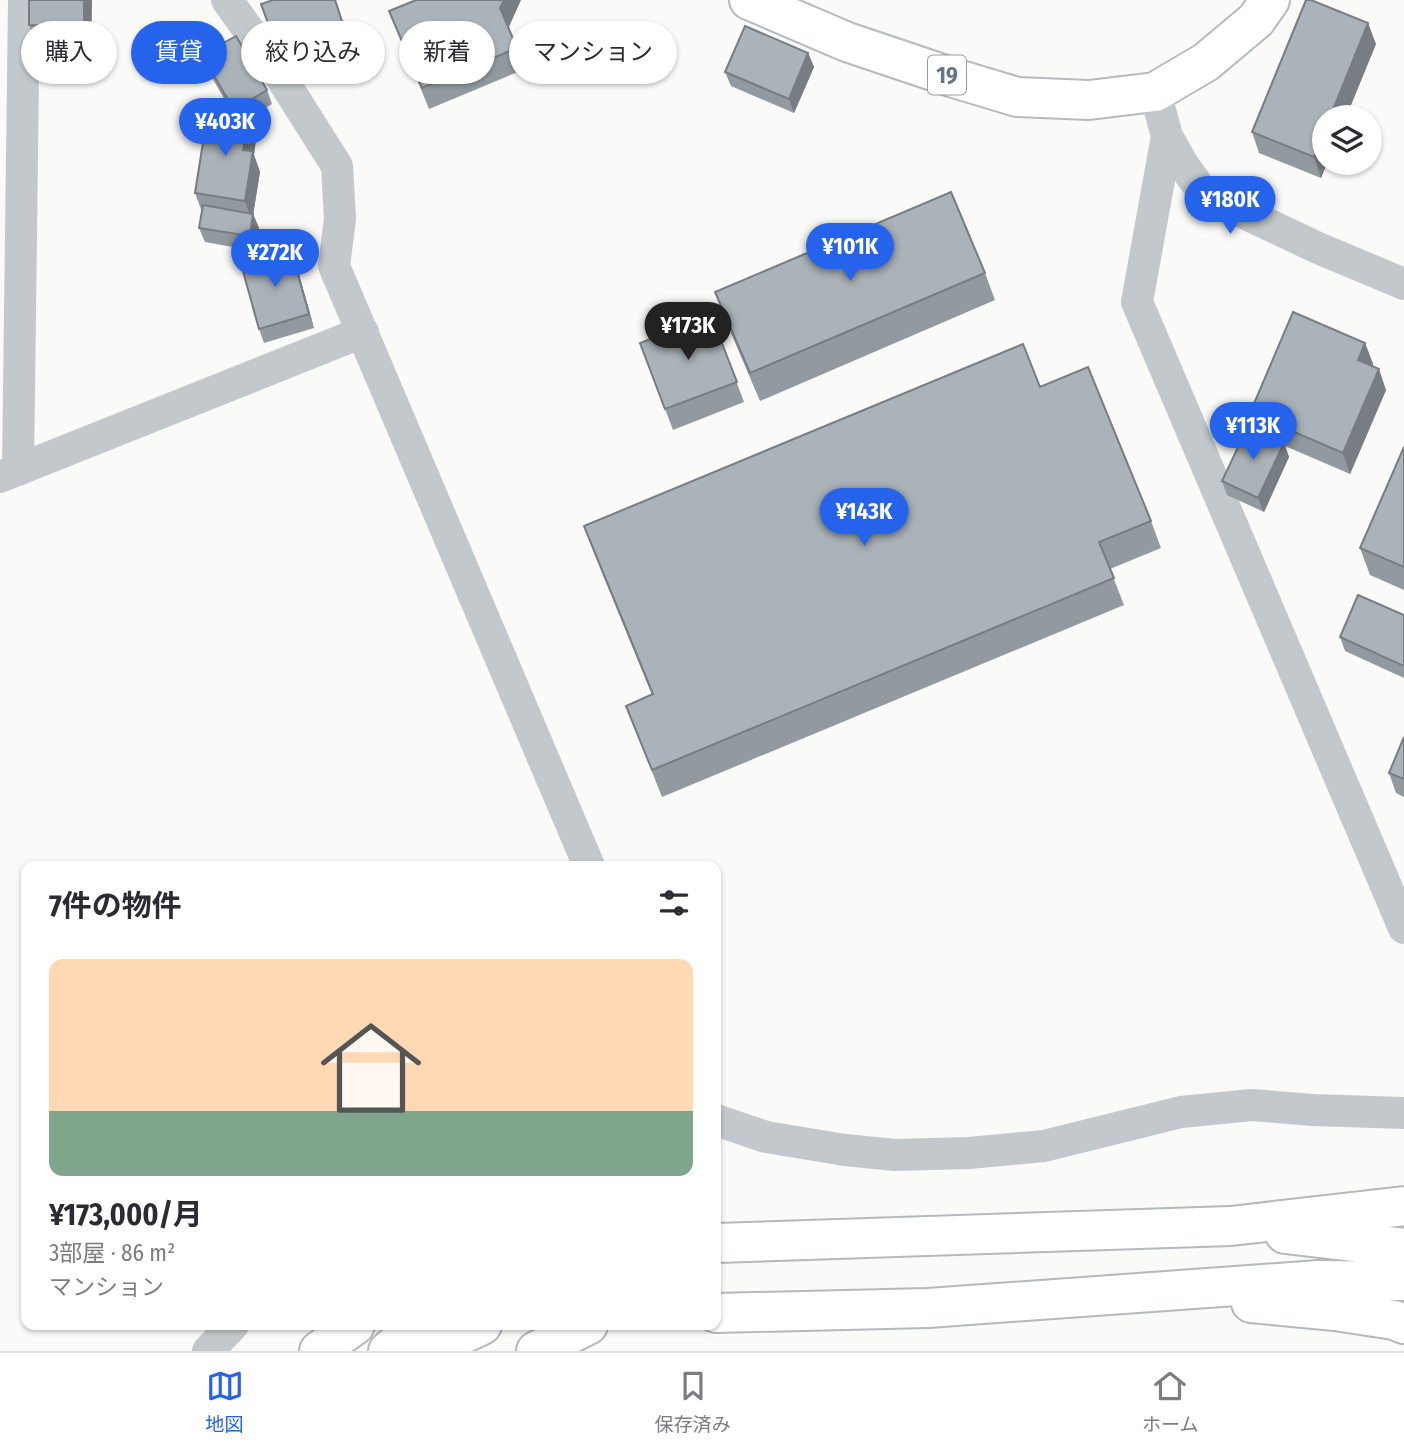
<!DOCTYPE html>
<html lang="ja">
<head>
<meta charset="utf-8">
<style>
  :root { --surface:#fff; --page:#f2f2f3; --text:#2b2b33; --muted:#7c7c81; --line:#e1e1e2; --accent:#2563eb }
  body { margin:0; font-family:"Fira Sans Condensed","Noto Sans JP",sans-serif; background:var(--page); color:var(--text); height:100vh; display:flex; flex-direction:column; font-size:26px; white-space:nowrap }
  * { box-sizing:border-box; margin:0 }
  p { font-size:23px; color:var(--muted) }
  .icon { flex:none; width:38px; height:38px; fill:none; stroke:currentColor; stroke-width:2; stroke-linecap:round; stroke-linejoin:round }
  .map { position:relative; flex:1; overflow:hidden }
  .panel { position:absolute; left:21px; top:861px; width:700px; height:469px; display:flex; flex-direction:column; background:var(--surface); border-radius:14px; box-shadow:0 2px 5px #0004 }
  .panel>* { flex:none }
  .hud { position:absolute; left:21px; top:21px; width:700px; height:63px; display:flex; gap:14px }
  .fabs { position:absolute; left:1312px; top:105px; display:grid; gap:14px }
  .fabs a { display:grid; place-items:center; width:70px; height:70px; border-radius:50%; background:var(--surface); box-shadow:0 2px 5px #0004; font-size:35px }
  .price { position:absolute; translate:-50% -60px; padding:0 16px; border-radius:24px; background:var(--accent); color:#fff; font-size:23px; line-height:46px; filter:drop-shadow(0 2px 4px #0008) }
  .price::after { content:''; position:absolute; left:50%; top:42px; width:21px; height:16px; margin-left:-10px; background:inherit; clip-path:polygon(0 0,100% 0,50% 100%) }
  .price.on { background:#222; color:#fff }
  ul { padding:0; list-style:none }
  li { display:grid; align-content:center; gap:14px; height:371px; padding:0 28px }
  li+li { border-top:2px solid var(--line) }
  li span { display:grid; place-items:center; height:217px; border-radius:14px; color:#555 }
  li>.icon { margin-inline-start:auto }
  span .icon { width:126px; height:126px; fill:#fffc; stroke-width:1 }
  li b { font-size:30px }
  h2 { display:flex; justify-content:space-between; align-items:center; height:84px; padding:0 28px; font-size:30px }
  .tag { padding:0 24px; border-radius:32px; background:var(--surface); box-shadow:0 2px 5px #0004; font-size:24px; line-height:63px }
  .tag.on { background:var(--accent); color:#fff }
  .dock { display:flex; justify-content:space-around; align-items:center; height:98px; border-top:2px solid var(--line); background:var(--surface); font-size:19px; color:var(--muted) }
  .dock a { display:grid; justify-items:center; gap:4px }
  .dock .on { color:var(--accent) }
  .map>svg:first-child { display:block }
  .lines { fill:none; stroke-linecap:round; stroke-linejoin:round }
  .major-casing { stroke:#b5babe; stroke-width:42 }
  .highway-casing { stroke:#b4b9bd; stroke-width:42 }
  .minor { stroke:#c3c8cc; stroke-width:32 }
  .major { stroke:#fff; stroke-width:38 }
  .highway { stroke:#fff; stroke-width:38 }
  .wall { fill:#929a9f }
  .shaded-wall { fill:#777d82 }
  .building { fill:#aab3b9; stroke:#777d82; stroke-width:2 }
  .labels { text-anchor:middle; stroke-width:7; stroke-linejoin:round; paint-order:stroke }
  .shield { fill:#fff; stroke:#939fa8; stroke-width:2 }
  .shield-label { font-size:23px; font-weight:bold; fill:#657683 }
</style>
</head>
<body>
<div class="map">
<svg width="1404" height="1351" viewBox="0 0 1404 1351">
  <rect width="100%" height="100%" fill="#fafaf8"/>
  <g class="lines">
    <!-- major casing -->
    <g class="major-casing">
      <path id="major" d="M749 0 847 42 954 78 1017 97 1089 100 1155 92 1206 62 1256 20 1270 0"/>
    </g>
    <!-- highway casing -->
    <g class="highway-casing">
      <path id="highway" d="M1285 1234 1404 1248
        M716 1243 1231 1226 1404 1206
        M1251 1303 1335 1311 1394 1320 1404 1324
        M716 1313 928 1308 1319 1280 1404 1281
        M319 1351 355 1325
        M388 1351 419 1325
        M431 1351 442 1344 482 1325
        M536 1351 588 1325"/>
    </g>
    <!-- minor -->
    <path class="minor" d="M227 0 270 60 337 166 340 219 334 266 589 866
      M1155 92 1167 136 1182 163 1204 194 1318 248 1404 284
      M1167 136 1137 302 1404 928
      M18 470 24 0
      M0 477 363 332
      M716 1120 766 1137 845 1150 895 1155 969 1153 1044 1146 1181 1112 1252 1105 1313 1110 1404 1113
      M208 1351 233 1325"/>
    <!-- major -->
    <use href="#major" class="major"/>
    <!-- highway -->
    <use href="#highway" class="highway"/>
  </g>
  <!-- wall -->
  <path class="wall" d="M92 0 91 46H36L29 25Z
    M336 0 348 36 281 59 261 4Z
    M389 11 508 27 525 69 429 109Z
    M1376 44 1321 178 1259 153 1252 132Z
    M808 53 814 67 794 113 731 86 725 72Z
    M202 55 267 90 272 104 249 118 256 139 254 155 260 172 253 214 259 228 255 251 205 242 199 228 202 212 195 193 234 116 207 69Z
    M296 264 314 328 264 343 259 329Z
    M985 273 995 300 760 401 725 319 715 292Z
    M711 315 744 402 673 430 640 343Z
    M1365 343 1373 364 1372 366 1386 390 1350 474 1285 446 1289 457 1264 512 1227 495 1222 481 1256 429 1250 413Z
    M1040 387 1151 521 1161 548 1110 569 1124 605 662 797 626 706 652 695 594 553 584 526Z
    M1404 447V590L1370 575 1360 548Z
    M1404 615V678L1345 651 1340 637Z
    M1404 737V797L1396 793 1389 773Z"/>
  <!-- shaded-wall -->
  <path class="shaded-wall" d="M84 0H92L91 46 84 26Z
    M504 0H521L508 29 500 8Z
    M1368 23 1376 44 1346 117H1330Z
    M808 53 814 67 794 113 789 99Z
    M249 118 256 139 254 155 260 172 252 222 245 201 243 150Z
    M1325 130V163H1327L1321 178 1314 157Z
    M253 214 259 228 255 251 250 236Z
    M291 250 296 264 314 328 309 314Z
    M1365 343 1373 364 1365 381 1358 360Z
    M1379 369 1386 390 1350 474 1343 453Z
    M1284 443 1289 457 1264 512 1258 498Z"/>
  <!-- building -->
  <path class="building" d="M29 0H84V26L29 25Z
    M273 0H335L342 22 276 45 261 4Z
    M416 0H504L500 8 517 48 422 88 389 11Z
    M1306 0H1311L1368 23 1330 117H1325V130L1314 157 1252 132Z
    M745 26 808 53 789 99 725 72Z
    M236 36 267 90 234 110 202 55Z
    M208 111 249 118 243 150 253 151 245 201 195 193Z
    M951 192 985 273 750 373 715 292Z
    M203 205 253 214 250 236 199 228Z
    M291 250 309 314 259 329 241 264Z
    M1293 312 1365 343 1358 360 1379 369 1343 453 1250 413Z
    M711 315 737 382 665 409 640 343Z
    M1023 344 1040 387 1088 367 1151 521 1099 542 1114 578 652 770 626 706 653 694 584 526Z
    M1248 426 1284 443 1258 498 1222 481Z
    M1404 447V567L1360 548Z
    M1358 595 1404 615V666L1340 637Z
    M1404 737V779L1389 773Z"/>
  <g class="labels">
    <!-- shield labels -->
    <rect class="shield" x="928" y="55.5" width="38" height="39" rx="5"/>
    <g class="shield-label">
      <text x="947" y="83">19</text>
    </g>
  </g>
</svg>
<div class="fabs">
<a><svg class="icon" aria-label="layers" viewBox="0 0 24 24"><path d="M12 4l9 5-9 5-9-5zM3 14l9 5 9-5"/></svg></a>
</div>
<b class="price" style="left:225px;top:158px">¥403K</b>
<b class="price" style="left:1230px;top:236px">¥180K</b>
<b class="price" style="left:850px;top:283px">¥101K</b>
<b class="price" style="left:275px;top:289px">¥272K</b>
<b class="price on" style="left:688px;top:362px">¥173K</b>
<b class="price" style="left:1253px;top:462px">¥113K</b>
<b class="price" style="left:864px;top:548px">¥143K</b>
<div class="hud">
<a class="tag">購入</a>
<a class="tag on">賃貸</a>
<a class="tag">絞り込み</a>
<a class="tag">新着</a>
<a class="tag">マンション</a>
</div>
<section class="panel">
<h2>7件の物件<svg class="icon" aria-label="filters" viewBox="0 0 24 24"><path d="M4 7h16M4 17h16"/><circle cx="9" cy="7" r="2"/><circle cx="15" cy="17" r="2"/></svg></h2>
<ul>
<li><span style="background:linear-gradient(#ffd9b3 70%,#7fa58c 0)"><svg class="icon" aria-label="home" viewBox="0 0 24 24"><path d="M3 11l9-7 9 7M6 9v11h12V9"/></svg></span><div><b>¥173,000/月</b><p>3部屋 · 86 m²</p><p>マンション</p></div></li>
</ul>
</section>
</div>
<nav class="dock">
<a class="on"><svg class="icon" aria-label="map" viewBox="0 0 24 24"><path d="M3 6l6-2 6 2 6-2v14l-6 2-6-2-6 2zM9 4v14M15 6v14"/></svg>地図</a>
<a><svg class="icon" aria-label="saved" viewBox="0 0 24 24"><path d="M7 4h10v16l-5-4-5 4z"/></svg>保存済み</a>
<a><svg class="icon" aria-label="home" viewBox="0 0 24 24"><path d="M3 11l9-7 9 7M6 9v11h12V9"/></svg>ホーム</a>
</nav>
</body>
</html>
